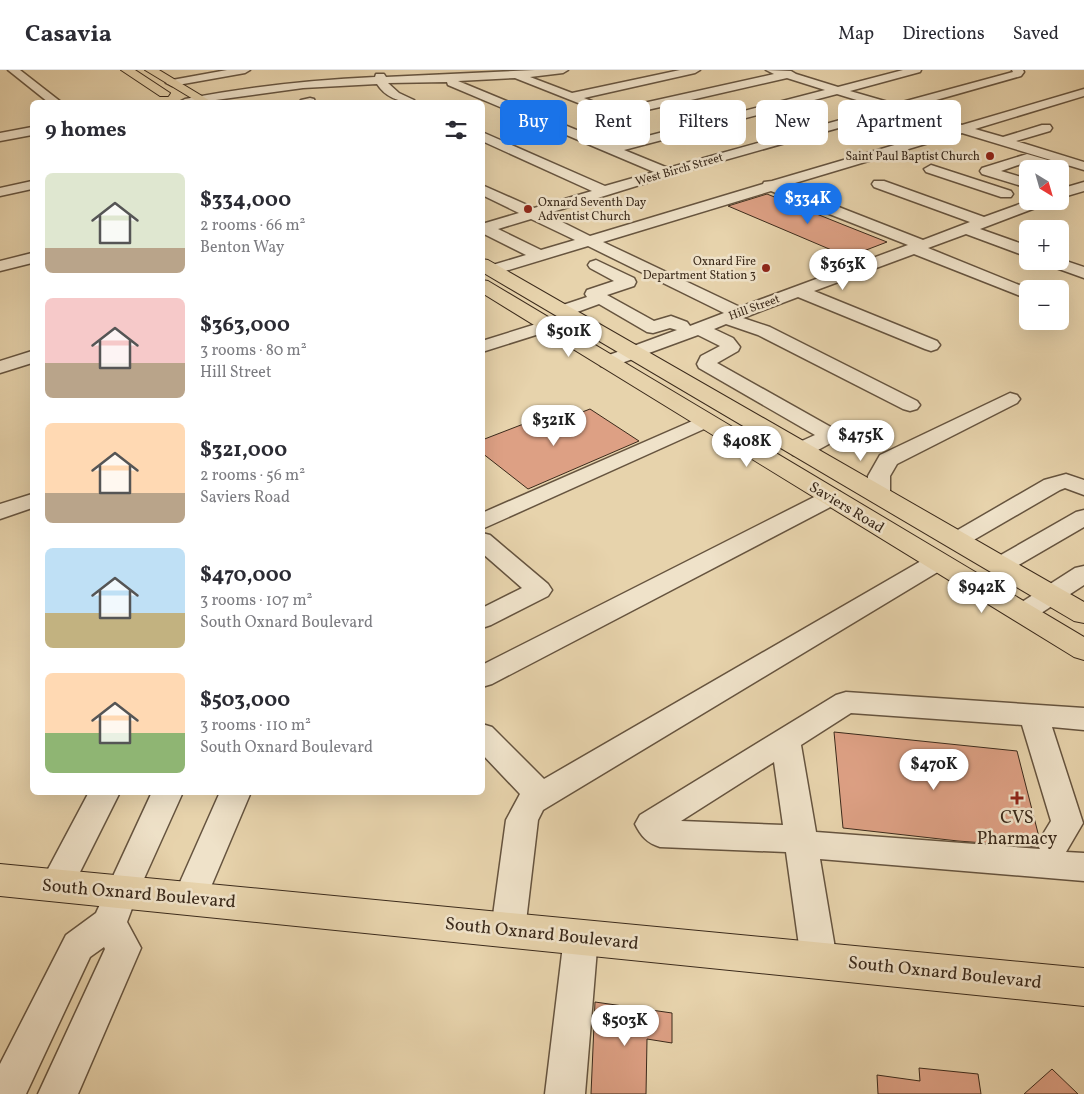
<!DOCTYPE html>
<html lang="en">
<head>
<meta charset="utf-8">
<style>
  :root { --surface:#fff; --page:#f2f2f3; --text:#2b2b33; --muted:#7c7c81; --line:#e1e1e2; --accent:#1a73e8 }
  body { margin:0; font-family:Vollkorn,serif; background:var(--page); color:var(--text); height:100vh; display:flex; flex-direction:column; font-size:19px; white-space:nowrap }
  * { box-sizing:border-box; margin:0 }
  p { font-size:16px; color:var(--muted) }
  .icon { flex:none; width:28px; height:28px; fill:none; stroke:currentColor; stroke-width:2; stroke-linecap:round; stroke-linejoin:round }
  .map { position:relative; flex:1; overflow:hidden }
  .side { position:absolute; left:30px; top:30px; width:455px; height:695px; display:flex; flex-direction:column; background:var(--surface); border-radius:8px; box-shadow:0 5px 20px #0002 }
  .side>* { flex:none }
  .top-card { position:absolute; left:500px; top:30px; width:475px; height:45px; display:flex; gap:10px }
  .needle { width:32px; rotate:143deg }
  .tools { position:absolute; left:1019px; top:90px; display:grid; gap:10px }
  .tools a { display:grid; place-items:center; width:50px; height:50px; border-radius:8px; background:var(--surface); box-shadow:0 5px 20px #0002; font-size:25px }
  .price { position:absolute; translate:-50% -42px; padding:0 11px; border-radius:18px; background:#fff; color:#222; font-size:16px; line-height:32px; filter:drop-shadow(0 1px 2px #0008) }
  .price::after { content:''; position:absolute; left:50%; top:30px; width:15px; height:11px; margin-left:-8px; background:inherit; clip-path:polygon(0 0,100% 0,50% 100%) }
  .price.on { background:var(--accent); color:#fff }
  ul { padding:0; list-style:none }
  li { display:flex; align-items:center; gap:15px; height:125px; padding:0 15px }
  li span { display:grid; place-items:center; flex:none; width:140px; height:100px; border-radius:8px; color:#555 }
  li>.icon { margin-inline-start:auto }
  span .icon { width:60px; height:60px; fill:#fffc; stroke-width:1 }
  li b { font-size:21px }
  h2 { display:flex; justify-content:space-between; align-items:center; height:60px; padding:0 15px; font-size:21px }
  .chip { padding:0 18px; border-radius:8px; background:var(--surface); box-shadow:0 5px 20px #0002; font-size:18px; line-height:45px }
  .chip.on { background:var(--accent); color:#fff }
  header { display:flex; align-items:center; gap:30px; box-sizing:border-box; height:70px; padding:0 25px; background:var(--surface); border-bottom:1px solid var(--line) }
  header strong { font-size:24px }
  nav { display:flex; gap:28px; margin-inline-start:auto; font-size:18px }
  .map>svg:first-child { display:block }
  .building { fill:#dda084; stroke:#3b2a1b }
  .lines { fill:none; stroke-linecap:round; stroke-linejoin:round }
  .minor-casing { stroke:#66543f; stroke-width:3 }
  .major-casing { stroke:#3b2a1b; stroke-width:2 }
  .minor { fill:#efe2c9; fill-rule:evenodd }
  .major { fill:#e7d3ac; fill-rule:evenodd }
  .poi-dot { fill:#8f2418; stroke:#efe2c9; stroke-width:2 }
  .labels { text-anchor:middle; stroke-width:5; stroke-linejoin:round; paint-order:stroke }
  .far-poi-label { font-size:12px; fill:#3b2a1b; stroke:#efe2c9; text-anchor:end }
  .far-street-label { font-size:12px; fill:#3b2a1b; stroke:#efe2c9 }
  .street-label { font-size:15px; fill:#3b2a1b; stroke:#efe2c9 }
  .near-poi-label { font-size:18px; fill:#3b2a1b; stroke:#efe2c9 }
  .near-street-label { font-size:18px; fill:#3b2a1b; stroke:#efe2c9 }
</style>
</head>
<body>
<header>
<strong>Casavia</strong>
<nav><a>Map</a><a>Directions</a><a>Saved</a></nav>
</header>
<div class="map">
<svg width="1084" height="1024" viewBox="0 0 1084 1024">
  <rect width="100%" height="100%" fill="#e7d3ac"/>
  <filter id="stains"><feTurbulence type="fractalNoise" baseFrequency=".004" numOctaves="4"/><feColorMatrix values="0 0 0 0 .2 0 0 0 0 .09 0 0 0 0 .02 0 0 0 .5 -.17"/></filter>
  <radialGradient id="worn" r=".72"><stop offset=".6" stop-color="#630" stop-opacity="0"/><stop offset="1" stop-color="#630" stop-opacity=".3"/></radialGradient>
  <!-- building -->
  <path class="building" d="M767 124 844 155 887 172 848 187 728 136Z
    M590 339 639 371 528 419 482 383V370L539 348 549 355Z
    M834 662 1017 681 1039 767 1035 773 1037 777 958 771 843 758Z
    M595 932 672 943V973L647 969 646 1024H591Z
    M919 998 978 1004 981 1024H878L877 1005 920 1011Z
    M1052 999 1078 1024H1024Z"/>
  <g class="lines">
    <!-- minor casing -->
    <g class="minor-casing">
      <path id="minor" d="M8 0H20L61 32H48Z
        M227 0H250L245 3 172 16 166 13 172 10Z
        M535 0H568L563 3 530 7 572 23 680 0H700L695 3 584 28 607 37 621 38 774 4 766 0 791 1 796 4 838 17 903 0H921L920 2 850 21 895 34 1013 2 1012 0H1023L1024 2 1021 6 908 38 962 55 1084 19V26L975 59 1003 67 1042 55H1050L1052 58 1050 61 1016 71 1084 92V100L962 63 785 116 923 170 970 152 874 117 872 114 874 111H884L984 147 1028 131H1048L1046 134 980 159 1028 176V187L966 164 928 178 1029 219 1028 229 914 184 814 221 937 271 940 275 937 279 931 281 925 279 798 227 743 248 770 257 917 331 920 335 917 339 910 341 903 339 758 265 726 254 714 259 733 268 740 277 738 281 717 293 838 361 841 365 838 369 809 385 801 386 793 385 790 380 793 375 815 365 699 298 697 294 701 286 720 276 698 265 608 298 601 296 599 292 601 288 677 260 670 258 653 263 647 262 599 234 569 245 563 246 557 245 554 241 557 237 587 227 585 224 587 220 614 211 590 198 588 195 590 192 596 190 634 208 636 212 634 216 607 225 654 251 671 246 687 252 690 256 724 243 588 176 492 205 486 203 484 200 486 197 526 185 482 163V154L519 143 482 125V115L534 138 592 121 482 71V62L605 116 654 102 448 15 447 12 388 13 399 23 414 30 415 32C399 32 386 28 377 14L303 18 201 32H179L185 29C248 17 311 10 375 7L376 4H384L386 7ZM515 8 601 42 621 46 787 8 825 20 613 75 458 11ZM837 24 883 38 668 98 624 80ZM895 42 949 59 772 111 764 112 763 114 590 166 546 144 672 105ZM771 121 908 175 740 237 603 172ZM531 149 575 170 541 180 498 159Z
        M310 28 314 29 315 32H299L301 30Z
        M32 57V65L0 71V63Z
        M1027 84 1051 91 1053 94 1046 98 1027 92 1001 101 1028 109V118L982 104 980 101 982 98Z
        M931 95 1011 121 1013 124 1011 127H1001L926 102 924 99Z
        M32 111V119L0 126V118Z
        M1084 112V121L1060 128V119Z
        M32 183V193L0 201V191Z
        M1060 189 1084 197V208L1045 194 1043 191H1060Z
        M549 250 555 251 558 255 555 259 482 282V271Z
        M32 281V293L0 303V291Z
        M1010 323 1017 325 1020 329 1017 333 897 394 890 406V425L887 430 879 432 871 430 868 425V406L880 385Z
        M706 345 713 347 716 351 713 355 482 459V443Z
        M1066 404 1084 410V425L1065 418 1060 420 965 475 957 477 949 475 945 470 949 465 1044 410Z
        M832 420 840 422 843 427 840 432 492 614 482 617V595L824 422Z
        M32 424V438L0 449V434Z
        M1084 440V457L1010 500 1001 503 992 500 989 495 992 490 1076 442Z
        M482 463 490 465 548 514 552 520 548 526 491 555 482 558V538L522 518 482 483Z
        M937 484 946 487 949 492 946 497 543 740 538 750 525 860 520 871 508 876 496 871 491 860 506 750 520 724 482 684V654L492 657 544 709 928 487Z
        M1084 496V515L1032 549 1023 552 1014 549 1010 543 1014 537 1075 498Z
        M846 622 1084 638V660L1052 657 1083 753 1066 782 1084 783V811L820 789 837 890 832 902 819 906 806 902 801 890 786 782 660 777C647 773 641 766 635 754L640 745 836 625ZM851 643 1022 655 1051 751 1037 774 1040 779 816 762 801 675ZM774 692 783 755 681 751Z
        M89 722H120L68 826 56 830 44 826 39 816Z
        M152 722H183L138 822 127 852 141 878 78 1024H38L105 879 104 877 90 887 26 1024H0V994L66 865 96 843Z
        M220 722H251L202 838 190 843 178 838 173 828Z
        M581 851 593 856 598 867 585 1024H545L564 867 569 856Z"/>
    </g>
    <!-- major casing -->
    <g class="major-casing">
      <path id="major" d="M121 0H135L170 23 168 26H160Z
        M145 0H159L212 32H198Z
        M482 189 488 190 1084 532V553L1074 551 482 202Z
        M482 210 488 211 1084 567V590L1074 587 482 223Z
        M0 794 1084 898V936L0 826Z"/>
    </g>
    <!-- minor -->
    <use href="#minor" class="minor"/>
    <!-- major -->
    <use href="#major" class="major"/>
  </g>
  <!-- markers -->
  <g class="poi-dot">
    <circle cx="990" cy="86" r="5"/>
    <circle cx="528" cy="139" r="5"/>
    <circle cx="766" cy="198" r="5"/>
    <path d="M1014.5 720.5h5v5h5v5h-5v5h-5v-5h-5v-5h5z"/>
  </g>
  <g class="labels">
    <!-- far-poi labels -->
    <g class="far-poi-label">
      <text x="980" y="90">Saint Paul Baptist Church</text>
      <text x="538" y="136" text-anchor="start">Oxnard Seventh Day<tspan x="538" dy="14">Adventist Church</tspan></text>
      <text x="756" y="195">Oxnard Fire<tspan x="756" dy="14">Department Station 3</tspan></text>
    </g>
    <!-- far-street labels -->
    <g class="far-street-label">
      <text transform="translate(679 99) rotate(-16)" y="4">West Birch Street</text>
      <text transform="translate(754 237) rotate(-20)" y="4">Hill Street</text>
    </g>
    <!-- street labels -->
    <g class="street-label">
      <text transform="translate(847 437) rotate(31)" y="5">Saviers Road</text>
    </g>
    <!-- near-poi labels -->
    <g class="near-poi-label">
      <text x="1017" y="753">CVS<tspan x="1017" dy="21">Pharmacy</tspan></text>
    </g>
    <!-- near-street labels -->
    <g class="near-street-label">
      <text transform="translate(139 823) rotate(5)" y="6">South Oxnard Boulevard</text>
      <text transform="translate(542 863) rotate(6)" y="6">South Oxnard Boulevard</text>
      <text transform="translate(945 902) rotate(6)" y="6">South Oxnard Boulevard</text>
    </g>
  </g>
  <rect width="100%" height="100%" filter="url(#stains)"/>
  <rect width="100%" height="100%" fill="url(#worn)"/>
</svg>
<div class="tools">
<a><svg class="needle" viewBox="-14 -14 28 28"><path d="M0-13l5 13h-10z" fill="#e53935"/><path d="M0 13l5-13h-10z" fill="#7c7c81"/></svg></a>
<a>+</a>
<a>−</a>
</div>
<b class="price on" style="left:808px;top:155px">$334K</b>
<b class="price" style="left:843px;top:221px">$363K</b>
<b class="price" style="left:569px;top:288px">$501K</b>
<b class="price" style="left:554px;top:377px">$321K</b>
<b class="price" style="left:861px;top:392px">$475K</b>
<b class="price" style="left:747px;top:398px">$408K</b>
<b class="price" style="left:982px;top:544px">$942K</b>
<b class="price" style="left:934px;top:721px">$470K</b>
<b class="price" style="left:625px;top:977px">$503K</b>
<div class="top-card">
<a class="chip on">Buy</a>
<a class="chip">Rent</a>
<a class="chip">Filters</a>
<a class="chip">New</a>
<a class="chip">Apartment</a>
</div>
<section class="side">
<h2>9 homes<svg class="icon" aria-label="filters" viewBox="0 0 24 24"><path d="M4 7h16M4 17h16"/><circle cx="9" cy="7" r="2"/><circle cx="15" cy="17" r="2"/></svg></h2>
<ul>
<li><span style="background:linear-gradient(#dfe7d0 75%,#b9a48a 0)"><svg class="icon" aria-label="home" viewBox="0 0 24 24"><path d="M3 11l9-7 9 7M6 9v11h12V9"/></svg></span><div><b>$334,000</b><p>2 rooms · 66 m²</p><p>Benton Way</p></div></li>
<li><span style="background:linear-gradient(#f6c9c9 65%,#b9a48a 0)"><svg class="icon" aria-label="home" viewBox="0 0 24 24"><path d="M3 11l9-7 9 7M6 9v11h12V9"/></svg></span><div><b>$363,000</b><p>3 rooms · 80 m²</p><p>Hill Street</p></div></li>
<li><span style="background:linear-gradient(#ffd9b3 70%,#b9a48a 0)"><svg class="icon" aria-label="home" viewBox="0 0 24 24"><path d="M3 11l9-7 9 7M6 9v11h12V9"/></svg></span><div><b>$321,000</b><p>2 rooms · 56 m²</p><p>Saviers Road</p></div></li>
<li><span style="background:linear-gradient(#bfe0f5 65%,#c2b280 0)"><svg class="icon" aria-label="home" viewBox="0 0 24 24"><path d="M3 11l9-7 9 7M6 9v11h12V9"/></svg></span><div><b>$470,000</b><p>3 rooms · 107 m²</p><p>South Oxnard Boulevard</p></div></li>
<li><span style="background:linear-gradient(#ffd9b3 60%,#8fb573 0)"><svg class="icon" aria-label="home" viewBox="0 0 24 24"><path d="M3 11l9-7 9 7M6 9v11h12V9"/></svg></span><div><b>$503,000</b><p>3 rooms · 110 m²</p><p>South Oxnard Boulevard</p></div></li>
</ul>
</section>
</div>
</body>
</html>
